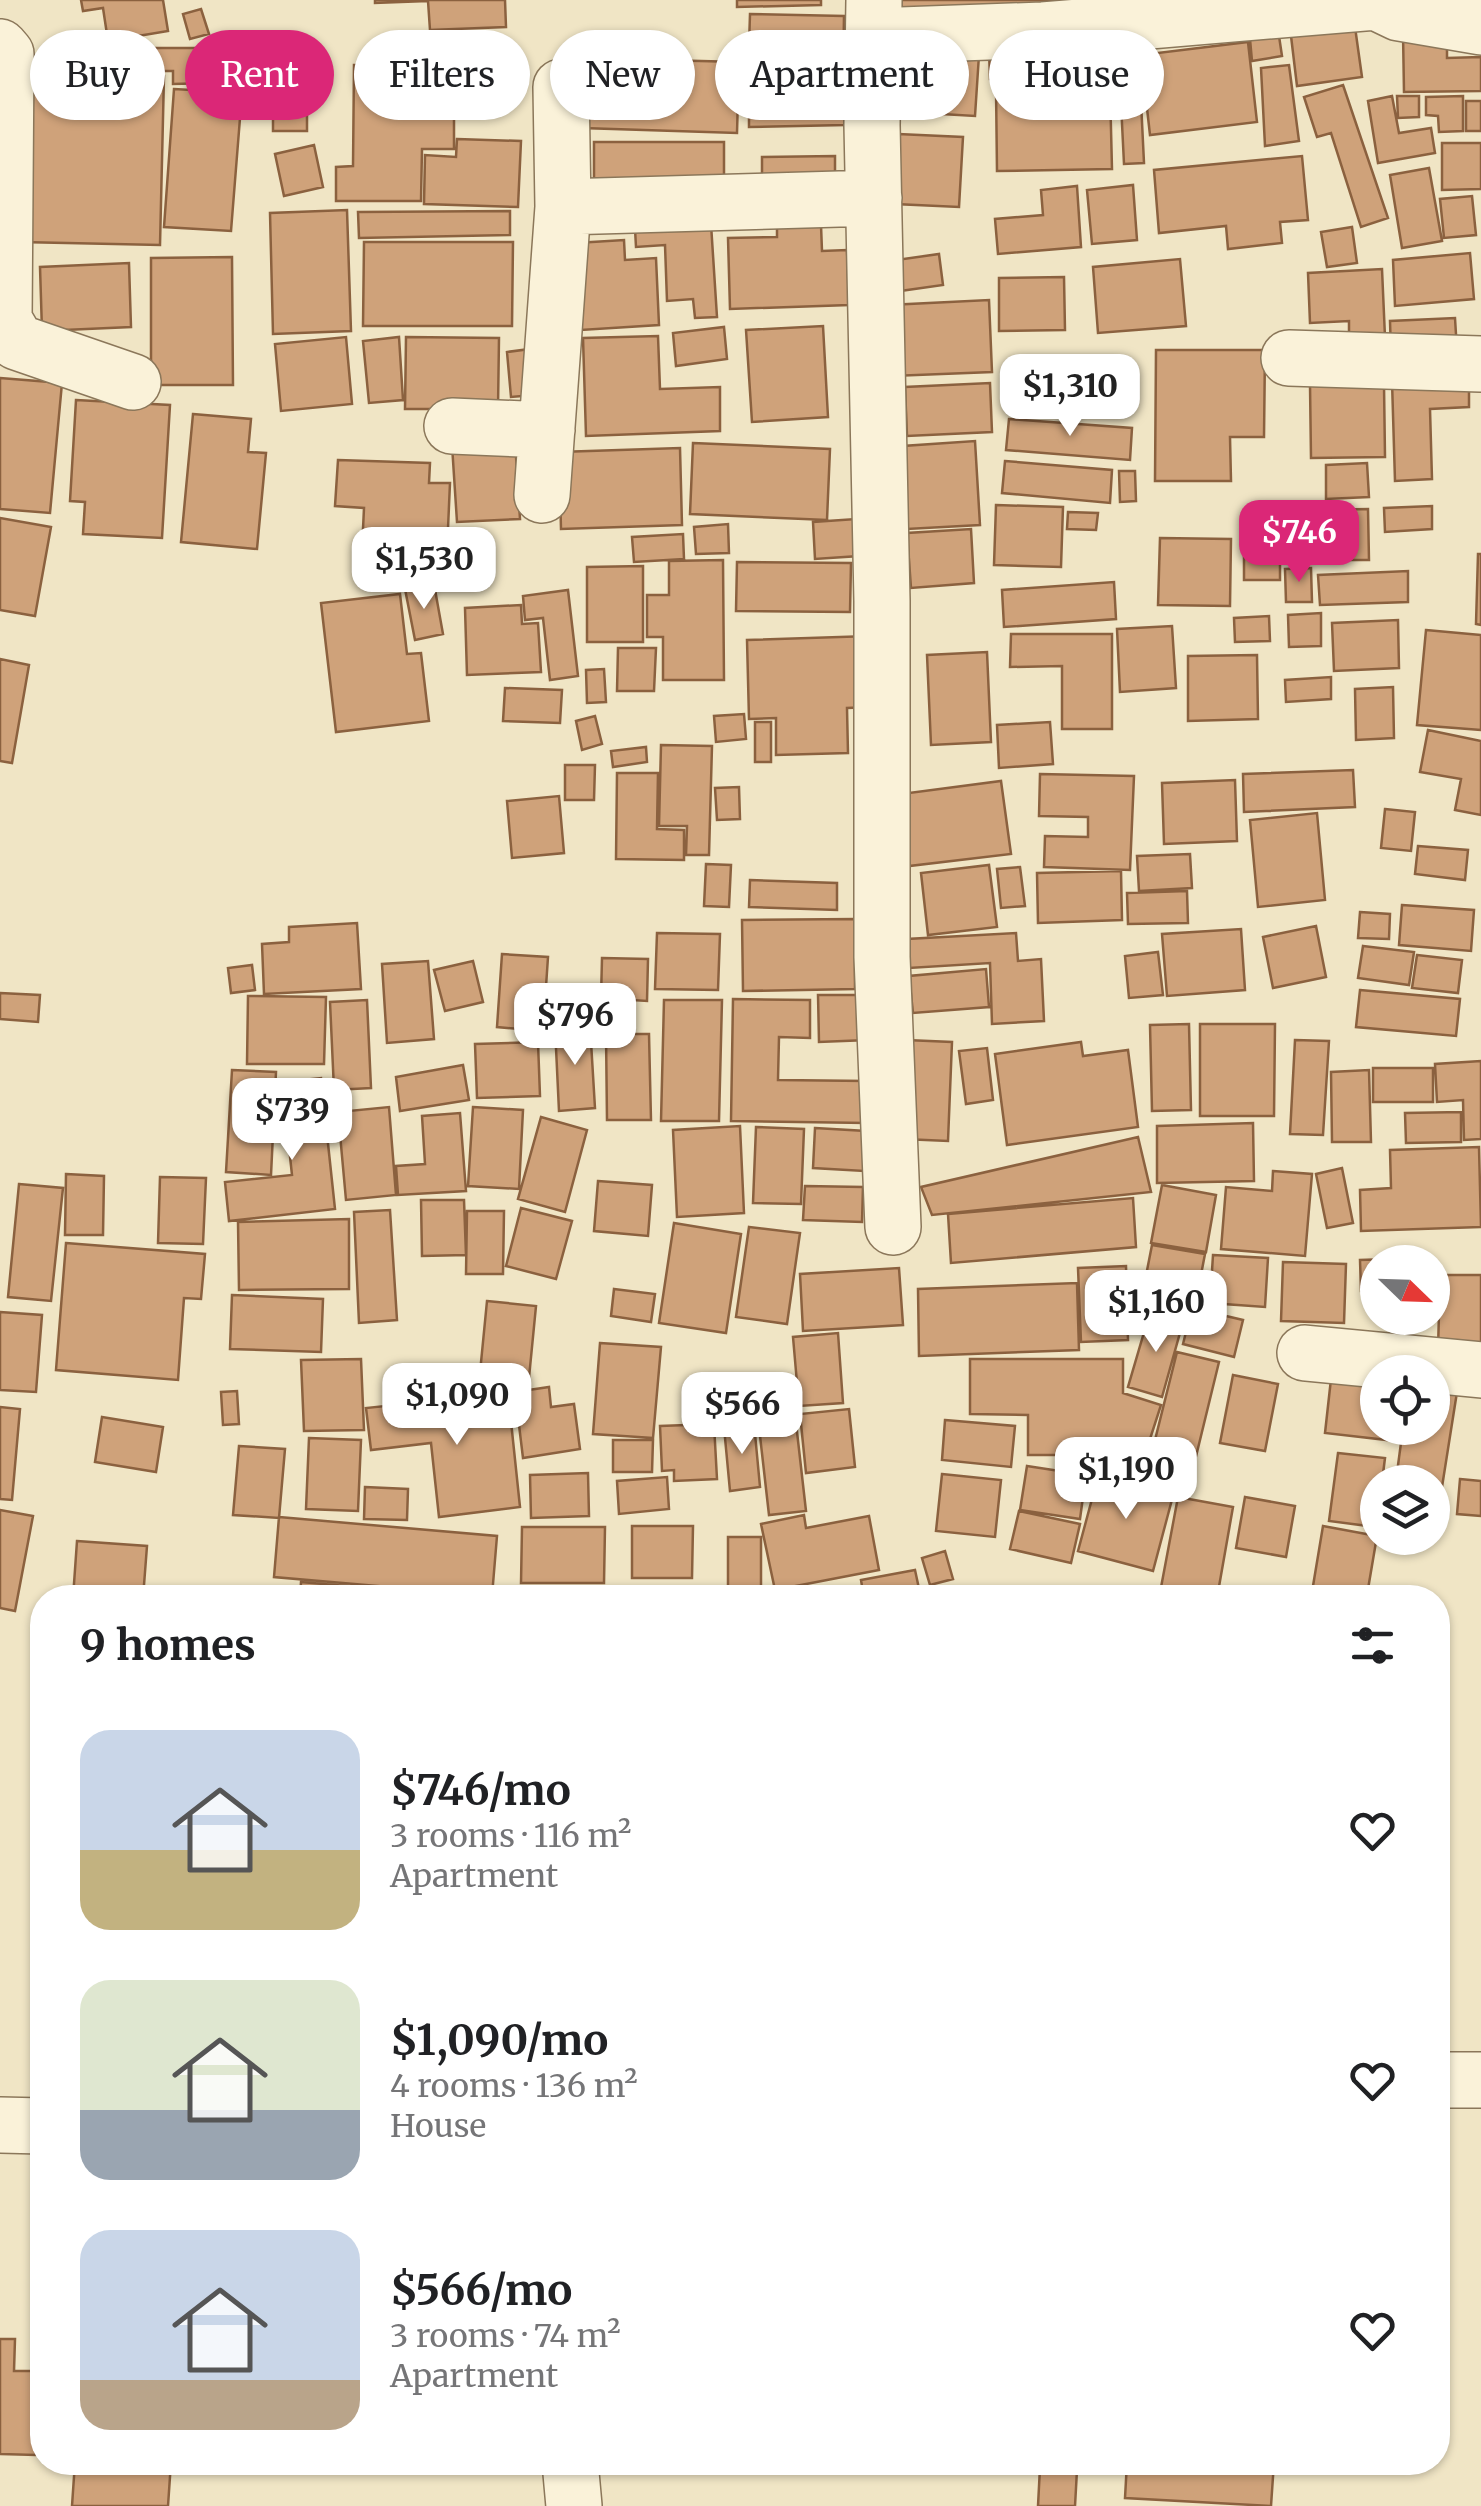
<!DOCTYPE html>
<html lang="en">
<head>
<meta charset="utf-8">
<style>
  :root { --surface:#fff; --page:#f2f2f2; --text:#202124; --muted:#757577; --accent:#db2777 }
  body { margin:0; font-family:Merriweather,serif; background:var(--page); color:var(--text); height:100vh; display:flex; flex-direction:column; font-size:38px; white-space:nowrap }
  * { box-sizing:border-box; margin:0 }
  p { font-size:32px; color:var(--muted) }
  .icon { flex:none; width:55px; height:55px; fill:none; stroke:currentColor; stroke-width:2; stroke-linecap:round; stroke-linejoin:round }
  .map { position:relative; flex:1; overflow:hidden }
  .details { position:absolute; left:30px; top:1585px; width:1420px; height:890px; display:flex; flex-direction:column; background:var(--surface); border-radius:40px; box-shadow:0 2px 8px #0004 }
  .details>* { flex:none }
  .top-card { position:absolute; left:30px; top:30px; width:1422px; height:90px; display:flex; gap:20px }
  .needle { width:65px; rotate:113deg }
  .controls { position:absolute; left:1360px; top:1245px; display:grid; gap:20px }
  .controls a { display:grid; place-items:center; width:90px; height:90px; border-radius:50%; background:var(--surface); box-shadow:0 2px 8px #0004; font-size:50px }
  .price { position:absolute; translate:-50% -85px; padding:0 22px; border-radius:20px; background:#fff; color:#222; font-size:32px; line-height:65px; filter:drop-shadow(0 2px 5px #0008) }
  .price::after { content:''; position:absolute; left:50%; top:60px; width:30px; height:22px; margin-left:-15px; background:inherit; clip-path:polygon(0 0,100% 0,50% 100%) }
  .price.active { background:var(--accent); color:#fff }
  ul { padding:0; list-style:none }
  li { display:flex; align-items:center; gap:30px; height:250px; padding:0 50px }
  li span { display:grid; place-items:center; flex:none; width:280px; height:200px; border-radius:30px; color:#555 }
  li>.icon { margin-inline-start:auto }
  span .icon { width:120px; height:120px; fill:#fffc; stroke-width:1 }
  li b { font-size:42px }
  h2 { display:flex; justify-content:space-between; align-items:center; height:120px; padding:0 50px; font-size:42px }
  .chip { padding:0 35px; border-radius:45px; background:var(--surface); box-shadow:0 2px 8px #0004; font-size:35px; line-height:90px }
  .chip.active { background:var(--accent); color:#fff }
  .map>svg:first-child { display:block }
  .building { fill:#cfa27a; stroke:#8b613f; stroke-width:2.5 }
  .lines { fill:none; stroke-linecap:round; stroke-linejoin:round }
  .minor-casing { stroke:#8b775a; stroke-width:58 }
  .minor { stroke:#faf2d9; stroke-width:55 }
</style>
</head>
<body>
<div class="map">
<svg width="1481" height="2506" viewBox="0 0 1481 2506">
  <rect width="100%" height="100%" fill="#f0e5c5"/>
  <!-- building -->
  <path class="building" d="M81 0H163L168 31 108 41 103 8 83 11Z
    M375 0H505L506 27 430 30 428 1 375 3Z
    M737 0H821V5L737 7Z
    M897 0H1069L1068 10 897 8Z
    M201 9 209 34 190 39 183 14Z
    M750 14 844 16 843 81 748 78Z
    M1355 27 1362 77 1297 86 1291 36Z
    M1447 32V58L1481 57V91L1404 92 1403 33Z
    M1279 36 1282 56 1252 61 1250 39Z
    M1138 40 1144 163 1124 164 1120 83 1110 84V72L1076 74V89L1031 92 1030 76 990 79 989 50 1037 57 1070 56V44Z
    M1248 42 1257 122 1150 135 1141 55Z
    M100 48H201V52H213L212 83 173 84V71H100Z
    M910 52 979 55 975 116 907 112Z
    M583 58 739 62 737 133 582 128Z
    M354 65H436L437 93H454V149H422L421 201H336V167L353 166Z
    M1289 65 1299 141 1265 146 1261 68Z
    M23 75 164 76 160 245 20 242Z
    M273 75H307V131H273Z
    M1343 85 1388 218 1361 227 1331 133 1317 137 1304 97Z
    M1029 87V103L1074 102 1073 90 1110 89 1112 169 997 171 996 88Z
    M174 89 242 93 231 231 164 227Z
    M1392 96 1399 133 1431 128 1435 153 1378 163 1368 101Z
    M1397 96H1419V117L1398 118Z
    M1463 96V131L1439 132 1438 116 1426 115V97Z
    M844 97 845 125 749 127V100Z
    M1466 101H1481V131H1466Z
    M898 134 963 137 959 207 895 204Z
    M457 139 521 141 518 207 424 204 425 155 456 157Z
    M594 142H724V194L594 193Z
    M1442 143H1481V189L1442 190Z
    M314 145 323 187 284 196 275 154Z
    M835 156V181L762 182V157Z
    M1302 156 1308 220 1280 222 1282 243 1228 249 1226 226 1159 233 1154 170Z
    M1429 168 1442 241 1402 248 1390 175Z
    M1133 185 1137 240 1092 244 1087 190Z
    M1077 186 1081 247 998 254 995 219 1043 215 1041 190Z
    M1472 196 1476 235 1444 238 1440 199Z
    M347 210 351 331 273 334 270 213Z
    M510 211V235L359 238 358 212Z
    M711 224 717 317 695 318 693 299 667 301 665 245 636 247 635 229Z
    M821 225 822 251 847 250 849 305 730 309 728 238 777 237V227Z
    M1352 227 1357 263 1327 267 1321 232Z
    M624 240 625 260 656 258 659 325 581 330 576 243Z
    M364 242H513L512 326H363Z
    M1470 253 1474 299 1395 306 1393 260Z
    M939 254 943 285 886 293 882 262Z
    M232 257 233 385H151V258Z
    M1180 259 1186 326 1098 333 1093 267Z
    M129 263 131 327 42 331 40 267Z
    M1382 269 1385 337 1349 339V321L1310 323 1308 273Z
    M1064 277 1065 330 999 331V278Z
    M989 300 992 372 892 376 889 305Z
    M1455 318 1457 351 1391 354 1390 321Z
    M823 326 828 417 752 422 746 330Z
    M724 327 727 359 676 366 673 333Z
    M658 336 660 389 720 387V431L586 436 583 338Z
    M346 337 352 404 281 411 275 344Z
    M399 337 403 400 369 403 363 341Z
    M406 337 499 338 498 409H405Z
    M530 349 534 395 511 397 507 352Z
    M1156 350H1265L1264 437H1230L1231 481H1155Z
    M0 378 62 383 50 513 0 509Z
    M1469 378V407L1430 409 1432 479 1395 481 1392 381Z
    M990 383 992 432 907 436 905 387Z
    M1310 385H1384L1385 457 1311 458Z
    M76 400 170 405 162 538 83 534 85 502 70 501Z
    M193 414 251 419 248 452 266 453 257 549 181 542Z
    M1009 419 1132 428 1130 460 1006 450Z
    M515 441 520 519 457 522 452 445Z
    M975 441 980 525 907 529 903 446Z
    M693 443 830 449 827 520 690 514Z
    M680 448 682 525 561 529 559 452Z
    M338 460 430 463 429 483H450L446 574 361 571 364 508 335 506Z
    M1005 461 1112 470 1110 503 1002 493Z
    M1367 463 1369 497 1326 499V465Z
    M1119 471H1135L1136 501 1120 502Z
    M996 505 1063 507 1061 567 994 565Z
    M1308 506 1310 555 1284 556 1283 507Z
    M1432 506V529L1385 532 1384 508Z
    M1280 509V580H1244V510Z
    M1368 509 1369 560H1313V510Z
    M1068 512 1098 513 1096 530 1067 529Z
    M0 518 51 527 35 616 0 610Z
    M856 519 859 556 815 559 813 522Z
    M728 524 729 553 696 554 694 527Z
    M971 529 974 583 911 588 907 533Z
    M683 534 684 559 634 562 632 537Z
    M1160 538 1231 539 1230 606 1158 605Z
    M1478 554H1481V625L1476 624Z
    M723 560 724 680H663V637H647V595H669V561Z
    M737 562 851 563 850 612 736 611Z
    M643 566V642H587V567Z
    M1311 568 1312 602H1286L1285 569Z
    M1408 571V602L1320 605 1318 575Z
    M1114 582 1116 619 1004 627 1002 590Z
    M434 584 443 634 415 640 405 589Z
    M568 590 578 676 550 680 543 618 525 620 523 596Z
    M400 594 407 654 421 653 429 721 336 732 321 603Z
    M521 605 522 624 538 623 541 672 467 675 465 608Z
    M1321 613V646L1289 647 1288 615Z
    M1269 616 1270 641 1235 642 1234 618Z
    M1398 620 1399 668 1334 671 1332 623Z
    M1172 626 1176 688 1120 692 1117 629Z
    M1426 630 1481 635V730L1417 725Z
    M1011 634H1112V729H1062V666L1010 667Z
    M870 636 872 707 847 708 848 753 776 755V718L749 719 747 640Z
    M618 648H656L654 691H617Z
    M987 652 991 742 931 745 927 655Z
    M1257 655 1258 719 1188 721V656Z
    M0 659 29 665 12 763 0 761Z
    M604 669 606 702 587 703 586 670Z
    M1331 677V699L1286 702 1285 680Z
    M1393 687 1394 738 1356 740 1355 689Z
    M505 688 562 690 560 723 503 721Z
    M744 714 746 739 716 742 714 716Z
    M595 716 602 744 582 750 576 721Z
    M755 722H771V762H755Z
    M1050 722 1053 764 999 768 997 725Z
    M1428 730 1481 741V815L1455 810 1461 779 1420 772Z
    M661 745 712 746 709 855H686L687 826H659Z
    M646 747 647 762 613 767 611 751Z
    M565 765H595L594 800H565Z
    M1353 770 1355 807 1244 812 1243 774Z
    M617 773H658L657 829 684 830V860L616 859Z
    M1040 774 1134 776 1130 870 1044 867 1045 836 1088 837V817L1039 816Z
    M1235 780 1237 841 1164 844 1162 783Z
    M1001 781 1011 854 909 866 901 794Z
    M739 787 740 819 717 820 715 788Z
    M559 796 564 853 512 858 507 801Z
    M1385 809 1415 812 1411 851 1381 848Z
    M1317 813 1325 900 1258 907 1250 820Z
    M1418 846 1468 850 1465 880 1415 874Z
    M1190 854 1192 888 1139 891 1137 856Z
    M706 864 731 865 729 907 704 906Z
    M989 865 997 927 928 935 921 873Z
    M1020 867 1025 906 1001 908 997 869Z
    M1121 871 1122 920 1038 923 1037 873Z
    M750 880 837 883V910L749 907Z
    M1187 891 1188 923 1128 924 1127 893Z
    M1402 905 1474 910 1471 951 1399 945Z
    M1360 912 1390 914 1389 939 1358 938Z
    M855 919V989L743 991 742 920Z
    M357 923 361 989 264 994 262 944 289 942V927Z
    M1316 926 1326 977 1273 988 1263 937Z
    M1241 929 1245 990 1167 996 1162 934Z
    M657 933 720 934 718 990 655 989Z
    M1016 933 1018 961 1041 959 1044 1021 992 1024 990 963 909 968 907 939Z
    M1363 946 1414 952 1409 985 1358 978Z
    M1158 952 1163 995 1129 998 1125 956Z
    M502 954 548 957 543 1031 497 1027Z
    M1417 955 1462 960 1458 993 1412 988Z
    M602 958 648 959 647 1001 601 998Z
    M428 961 434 1039 387 1043 382 964Z
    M473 961 483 1002 445 1011 434 970Z
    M252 965 255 990 231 993 228 968Z
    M986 969 989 1007 913 1013 909 976Z
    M1360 990 1460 999 1456 1036 1356 1027Z
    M0 993 40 995 38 1022 0 1019Z
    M818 995H868V1040L819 1042Z
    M248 996 326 997 324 1064H247Z
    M733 999 810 1000V1038L779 1037 778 1080 867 1081 866 1123 731 1121Z
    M367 1000 371 1088 334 1090 330 1002Z
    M664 1000H722L719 1121H661Z
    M1189 1024 1191 1110 1152 1111 1150 1025Z
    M1200 1024H1275L1274 1116H1200Z
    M590 1025 595 1108 559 1111 555 1027Z
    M606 1034H649L651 1120H607Z
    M906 1040 952 1042 948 1141 903 1139Z
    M1295 1040 1329 1041 1323 1135 1290 1134Z
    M538 1042 540 1096 477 1098 475 1044Z
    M1081 1042 1083 1056 1128 1050 1138 1127 1007 1145 995 1054Z
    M987 1048 993 1100 966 1104 959 1051Z
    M1481 1061V1139L1464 1140 1463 1100 1437 1102 1435 1064Z
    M463 1065 469 1100 400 1111 396 1077Z
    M1373 1068H1433V1102H1373Z
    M232 1070 276 1072 271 1175 226 1172Z
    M1369 1070 1371 1142H1332L1331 1072Z
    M321 1078 335 1209 229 1221 225 1182 292 1175 282 1082Z
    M389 1107 396 1195 346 1200 338 1112Z
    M473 1107 523 1110 519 1189 468 1186Z
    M1461 1112V1142L1406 1143 1405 1113Z
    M460 1113 466 1191 398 1195 396 1166 425 1164 422 1116Z
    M541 1117 587 1130 565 1212 518 1199Z
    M1253 1123 1254 1181 1157 1183V1126Z
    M740 1126 744 1213 677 1217 673 1130Z
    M756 1127 804 1129 801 1204 753 1203Z
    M815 1128 866 1131 864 1171 813 1168Z
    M1138 1137 1151 1192 932 1215 921 1187Z
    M1479 1147 1481 1227 1361 1231 1360 1190 1391 1188 1390 1150Z
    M1342 1168 1353 1223 1327 1228 1316 1174Z
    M1273 1171 1312 1174 1305 1256 1221 1249 1226 1187 1272 1191Z
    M66 1174 104 1176 103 1235H65Z
    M160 1177 206 1178 203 1244 158 1243Z
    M598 1181 652 1185 648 1236 594 1231Z
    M19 1184 63 1188 51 1301 8 1297Z
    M1162 1185 1216 1195 1206 1252 1151 1243Z
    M805 1186 863 1187 862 1222 803 1220Z
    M1133 1198 1136 1247 951 1263 948 1214Z
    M421 1200H464L466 1255 422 1256Z
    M521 1208 572 1221 556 1279 506 1266Z
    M390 1210 397 1320 359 1323 354 1212Z
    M467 1211H504L503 1274H466Z
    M349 1219V1289L239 1290 238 1222Z
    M674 1223 741 1234 726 1333 659 1323Z
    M749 1227 800 1233 787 1324 736 1317Z
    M66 1243 205 1254 201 1299 184 1298 178 1380 56 1370Z
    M1152 1245 1205 1254 1195 1306 1142 1296Z
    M1213 1255 1268 1258 1265 1307 1210 1303Z
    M1390 1259V1262H1378V1291H1361L1360 1260Z
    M1283 1262 1346 1264 1344 1323 1281 1321Z
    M1126 1266 1128 1340 1081 1342 1078 1268Z
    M899 1268 903 1325 803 1331 800 1274Z
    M1440 1275H1481V1350H1438Z
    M1077 1283 1079 1350 919 1356 918 1289Z
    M614 1289 655 1294 651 1322 611 1316Z
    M232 1295 323 1299 321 1352 230 1349Z
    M487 1301 536 1306 528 1388 479 1383Z
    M1192 1308 1243 1320 1234 1357 1183 1344Z
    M0 1312 42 1315 36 1392 0 1390Z
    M1150 1312 1183 1322 1162 1397 1128 1387Z
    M838 1333 843 1403 799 1406 793 1337Z
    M600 1343 661 1347 653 1438 593 1434Z
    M1177 1352 1219 1362 1190 1481 1147 1472Z
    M361 1359 364 1430 304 1431 301 1360Z
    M970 1359H1123V1393L1161 1405 1141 1467 1104 1455H1028V1415L970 1414Z
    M1332 1370 1378 1375V1428H1388L1387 1440 1325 1433Z
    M1233 1375 1278 1384 1265 1451 1220 1443Z
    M549 1387 551 1407 574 1404 580 1449 523 1458 515 1392Z
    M1432 1388 1457 1392 1442 1487 1432 1485V1482L1396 1480 1403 1428H1432Z
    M237 1391 239 1424 223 1425 221 1392Z
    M508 1393 520 1507 439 1517 431 1443 371 1450 366 1408Z
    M0 1407 20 1409 12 1500 0 1499Z
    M849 1409 855 1467 806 1473 800 1414Z
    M102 1417 163 1427 156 1472 95 1462Z
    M945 1420 1015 1426 1011 1467 942 1460Z
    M754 1423 760 1487 730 1491 724 1427Z
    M796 1423 806 1511 769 1515 759 1427Z
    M714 1424 717 1479 674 1481V1470L662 1471 660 1426Z
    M309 1438 361 1440 358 1511 306 1509Z
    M613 1440H653L652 1472H613Z
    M239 1446 285 1449 279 1518 233 1515Z
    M1338 1453 1385 1458 1382 1482H1378L1376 1527 1329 1521Z
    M1027 1466 1086 1475 1080 1519 1020 1510Z
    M588 1473 589 1516 531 1518 530 1475Z
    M1099 1473 1174 1492 1153 1571 1078 1551Z
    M942 1474 1001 1480 995 1537 936 1531Z
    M667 1477 669 1509 619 1514 617 1481Z
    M1460 1479 1481 1481V1516L1457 1514Z
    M365 1487 408 1489 407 1520 364 1519Z
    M1178 1497 1233 1507 1217 1598H1159Z
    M1245 1497 1295 1506 1286 1557 1236 1548Z
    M0 1510 33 1516 15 1611 0 1608Z
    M1019 1511 1080 1524 1071 1563 1010 1549Z
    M804 1515 806 1528 869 1516 879 1570 775 1590 761 1524Z
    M279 1517 497 1536 492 1596 274 1577Z
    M632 1526H693L692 1578H632Z
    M1323 1526 1377 1536 1367 1595 1313 1586Z
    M522 1527H605L604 1583H521Z
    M728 1537H761V1594L728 1595Z
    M77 1541 147 1546 143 1598H73Z
    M945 1551 953 1579 930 1585 922 1558Z
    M915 1570 921 1598H864L861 1580Z
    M301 1582 368 1588 367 1598H300Z
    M385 1587 432 1591V1598H385Z
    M710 1587 711 1598H645V1589Z
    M852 1588 853 1598H777Z
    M0 2339H15L14 2371H38L36 2455 0 2454Z
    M75 2462H171L168 2506H72Z
    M1127 2462H1274L1271 2506 1125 2498Z
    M1040 2467 1077 2470 1075 2506H1038Z"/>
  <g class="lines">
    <!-- minor casing -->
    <g class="minor-casing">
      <path id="minor" d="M874 0 872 125 882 601V957L893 1227
        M873 36 1043 30 1376 2 1399 13 1481 27
        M0 47 6 54 4 320 17 342 133 382
        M561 87 563 207
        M1289 358 1481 364
        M452 426 547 430
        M542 495 563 207 874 198
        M1305 1353 1481 1370
        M1438 2080H1481
        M0 2125 42 2126
        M570 2462 574 2506"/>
    </g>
    <!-- minor -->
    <use href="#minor" class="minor"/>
  </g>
</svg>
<div class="controls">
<a><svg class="needle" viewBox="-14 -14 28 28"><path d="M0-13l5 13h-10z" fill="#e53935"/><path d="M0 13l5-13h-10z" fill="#757577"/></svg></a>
<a><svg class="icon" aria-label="locate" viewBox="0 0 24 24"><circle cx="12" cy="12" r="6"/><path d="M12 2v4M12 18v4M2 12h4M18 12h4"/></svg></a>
<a><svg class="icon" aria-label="layers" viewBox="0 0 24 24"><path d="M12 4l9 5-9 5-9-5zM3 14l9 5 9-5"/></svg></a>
</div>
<b class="price" style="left:1070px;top:439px">$1,310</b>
<b class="price active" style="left:1299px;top:585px">$746</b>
<b class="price" style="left:424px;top:612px">$1,530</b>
<b class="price" style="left:575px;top:1068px">$796</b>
<b class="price" style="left:292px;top:1163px">$739</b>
<b class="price" style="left:1156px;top:1355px">$1,160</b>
<b class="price" style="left:457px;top:1448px">$1,090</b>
<b class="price" style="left:742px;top:1457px">$566</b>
<b class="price" style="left:1126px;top:1522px">$1,190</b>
<div class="top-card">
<a class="chip">Buy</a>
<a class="chip active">Rent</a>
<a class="chip">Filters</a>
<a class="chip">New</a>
<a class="chip">Apartment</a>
<a class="chip">House</a>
</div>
<section class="details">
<h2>9 homes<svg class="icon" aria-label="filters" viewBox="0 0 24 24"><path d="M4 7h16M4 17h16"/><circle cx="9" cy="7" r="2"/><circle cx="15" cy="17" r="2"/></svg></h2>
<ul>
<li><span style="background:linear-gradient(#c9d6e8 60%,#c2b280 0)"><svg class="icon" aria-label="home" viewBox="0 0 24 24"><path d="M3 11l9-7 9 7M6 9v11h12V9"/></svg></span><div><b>$746/mo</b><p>3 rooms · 116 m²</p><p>Apartment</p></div><svg class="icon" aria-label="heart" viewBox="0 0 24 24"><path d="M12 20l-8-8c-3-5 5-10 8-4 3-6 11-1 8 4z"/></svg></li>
<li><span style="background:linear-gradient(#dfe7d0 65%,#9aa5b1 0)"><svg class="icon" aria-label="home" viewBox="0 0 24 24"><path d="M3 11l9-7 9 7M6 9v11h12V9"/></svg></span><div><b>$1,090/mo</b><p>4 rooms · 136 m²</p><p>House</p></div><svg class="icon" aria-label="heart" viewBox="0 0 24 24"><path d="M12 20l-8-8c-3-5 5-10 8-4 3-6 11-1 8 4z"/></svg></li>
<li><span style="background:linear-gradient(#c9d6e8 75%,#b9a48a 0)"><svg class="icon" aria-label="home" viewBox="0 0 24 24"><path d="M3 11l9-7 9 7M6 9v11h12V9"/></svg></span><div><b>$566/mo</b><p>3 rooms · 74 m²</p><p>Apartment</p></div><svg class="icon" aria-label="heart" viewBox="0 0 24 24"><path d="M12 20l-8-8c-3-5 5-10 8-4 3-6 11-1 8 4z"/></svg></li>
</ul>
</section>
</div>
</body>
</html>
